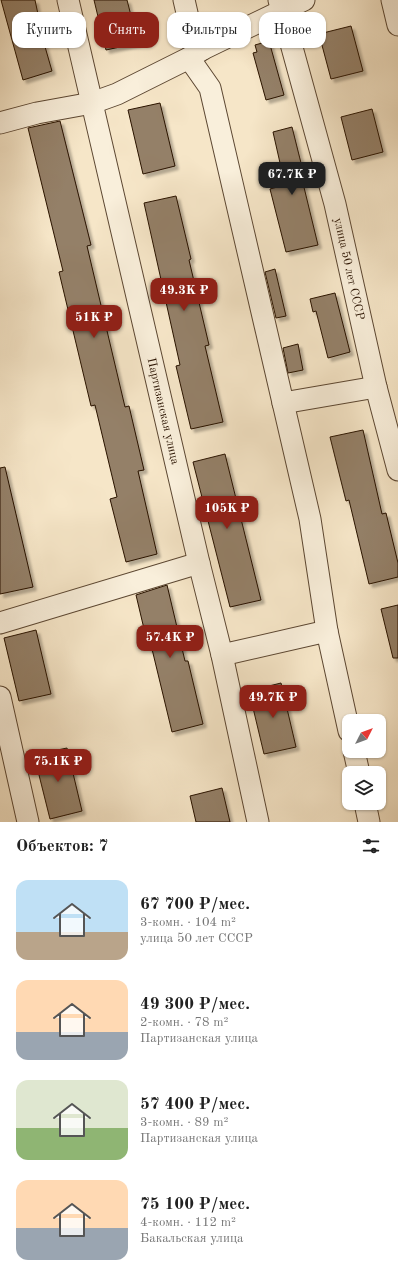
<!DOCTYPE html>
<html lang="ru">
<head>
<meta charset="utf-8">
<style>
  :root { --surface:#fff; --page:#f2f2f2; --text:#222; --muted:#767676; --accent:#8f2418 }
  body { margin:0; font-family:"Old Standard TT",serif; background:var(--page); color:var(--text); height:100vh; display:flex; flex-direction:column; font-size:15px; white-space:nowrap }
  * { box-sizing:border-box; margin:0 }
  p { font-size:13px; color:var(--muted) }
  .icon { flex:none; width:22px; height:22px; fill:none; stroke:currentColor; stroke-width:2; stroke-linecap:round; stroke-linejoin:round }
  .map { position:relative; height:822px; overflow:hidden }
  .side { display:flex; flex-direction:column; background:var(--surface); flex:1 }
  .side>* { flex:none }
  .top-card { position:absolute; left:12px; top:12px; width:374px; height:36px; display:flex; gap:8px }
  .needle { width:26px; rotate:48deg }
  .buttons { position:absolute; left:342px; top:714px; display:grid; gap:8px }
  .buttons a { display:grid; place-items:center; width:44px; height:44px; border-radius:8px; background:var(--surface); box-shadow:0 1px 3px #0004; font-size:20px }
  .price { position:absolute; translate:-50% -34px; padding:0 9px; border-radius:8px; background:var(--accent); color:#fff; font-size:13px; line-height:26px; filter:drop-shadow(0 1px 2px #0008) }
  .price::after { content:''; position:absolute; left:50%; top:24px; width:12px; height:9px; margin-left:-6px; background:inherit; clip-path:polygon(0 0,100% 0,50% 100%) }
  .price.on { background:#222; color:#fff }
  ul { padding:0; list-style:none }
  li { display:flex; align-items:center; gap:12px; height:100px; padding:0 16px }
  li span { display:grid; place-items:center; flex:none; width:112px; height:80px; border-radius:12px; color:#555 }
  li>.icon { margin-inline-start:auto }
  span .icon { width:48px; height:48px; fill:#fffc; stroke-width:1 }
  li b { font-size:17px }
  h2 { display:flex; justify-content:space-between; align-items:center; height:48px; padding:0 16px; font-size:17px }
  .pill { padding:0 14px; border-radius:12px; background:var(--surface); box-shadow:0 1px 3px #0004; font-size:14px; line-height:36px }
  .pill.on { background:var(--accent); color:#fff }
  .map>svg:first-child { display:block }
  .building { fill:#948068; stroke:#291200; filter:url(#shadow) }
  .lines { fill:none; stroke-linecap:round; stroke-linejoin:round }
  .minor-casing { stroke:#5c4732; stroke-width:23 }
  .minor { stroke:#f9efdb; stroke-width:21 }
  .labels { text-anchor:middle; stroke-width:3.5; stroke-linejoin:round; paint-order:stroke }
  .street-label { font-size:12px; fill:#291200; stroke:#f9efdb }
</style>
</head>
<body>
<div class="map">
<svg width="398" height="822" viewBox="0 0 398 822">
  <defs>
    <filter id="shadow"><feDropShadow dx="3.5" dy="3.5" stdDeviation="1" flood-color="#0004"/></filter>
  </defs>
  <rect width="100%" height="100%" fill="#f6e6c8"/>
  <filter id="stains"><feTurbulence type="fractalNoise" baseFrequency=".005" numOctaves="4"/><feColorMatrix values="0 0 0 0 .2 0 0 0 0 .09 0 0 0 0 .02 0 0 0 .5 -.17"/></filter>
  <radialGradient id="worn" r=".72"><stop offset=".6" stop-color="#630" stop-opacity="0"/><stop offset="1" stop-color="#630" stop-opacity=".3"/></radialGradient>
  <!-- building -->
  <path class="building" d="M1 0H35L39 19H37L52 71 23 80Z
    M94 0H127L138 43 106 50Z
    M351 26 363 71 331 79 319 34Z
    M269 41 284 95 266 100 253 53 257 52 255 45Z
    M160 103 175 166 143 174 128 110Z
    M372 109 383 152 352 160 341 117Z
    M60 121 91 245 87 246 125 407 129 406 144 470 138 471 157 554 126 562 110 499 117 497 95 405 91 406 59 272 63 271 28 128Z
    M292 127 304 175H301L318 245 286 252 270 189 285 185 273 132Z
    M176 196 191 259 189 260 209 345 205 346 223 422 191 429 176 366 180 365 144 203Z
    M275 269 286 316 276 318 265 272Z
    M335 293 350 352 328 358 316 311 313 312 310 299Z
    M298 344 303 370 288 373 283 348Z
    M363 430 382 514 386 513 398 563V577L369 584 349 500 346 501 330 437Z
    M225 454 261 600 230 607 193 462Z
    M5 467 33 587 0 594V468Z
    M167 585 185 661H188L203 724 172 732 152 649 149 650 136 595Z
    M398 605V658H393L381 609Z
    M36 630 51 694 19 701 4 638Z
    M281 683 296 747 264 754 249 691Z
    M67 748 82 811 50 819 34 755Z
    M222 788 230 822H196L190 796Z"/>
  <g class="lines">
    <!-- minor casing -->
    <g class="minor-casing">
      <g id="minor">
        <path id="s1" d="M68 0 199 563 222 655 258 822"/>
        <path d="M184 0 190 26 203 49"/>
        <path id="s2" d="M279 0 335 204 376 387 398 470"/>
        <path d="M392 0 398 25"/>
        <path d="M189 58 210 88 310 519 327 631 349 731"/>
        <path d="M0 123 37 113 92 103 117 94 189 58 203 49 304 0"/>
        <path d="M283 403 376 387"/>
        <path d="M0 623 199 563"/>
        <path d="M222 655 327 631"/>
        <path d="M0 697 28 822"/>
        <path d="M354 751 359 773"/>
        <path d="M365 803 369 822"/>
      </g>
    </g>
    <!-- minor -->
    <use href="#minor" class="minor"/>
  </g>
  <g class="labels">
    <!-- street labels -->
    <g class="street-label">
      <text dy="4" stroke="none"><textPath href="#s2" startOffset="278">улица 50 лет СССР</textPath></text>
      <text dy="4" stroke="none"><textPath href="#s1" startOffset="422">Партизанская улица</textPath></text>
    </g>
  </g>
  <rect width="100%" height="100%" filter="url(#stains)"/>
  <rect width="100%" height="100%" fill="url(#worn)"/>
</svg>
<div class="buttons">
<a><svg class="needle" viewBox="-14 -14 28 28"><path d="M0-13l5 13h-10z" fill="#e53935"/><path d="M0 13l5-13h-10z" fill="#767676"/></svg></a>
<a><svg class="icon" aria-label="layers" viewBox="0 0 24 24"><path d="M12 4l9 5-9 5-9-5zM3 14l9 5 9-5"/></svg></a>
</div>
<b class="price on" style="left:292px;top:196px">67.7K ₽</b>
<b class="price" style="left:184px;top:312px">49.3K ₽</b>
<b class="price" style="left:94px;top:339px">51K ₽</b>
<b class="price" style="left:227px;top:530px">105K ₽</b>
<b class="price" style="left:170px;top:659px">57.4K ₽</b>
<b class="price" style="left:273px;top:719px">49.7K ₽</b>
<b class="price" style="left:58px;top:783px">75.1K ₽</b>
<div class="top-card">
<a class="pill">Купить</a>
<a class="pill on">Снять</a>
<a class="pill">Фильтры</a>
<a class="pill">Новое</a>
</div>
</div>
<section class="side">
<h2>Объектов: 7<svg class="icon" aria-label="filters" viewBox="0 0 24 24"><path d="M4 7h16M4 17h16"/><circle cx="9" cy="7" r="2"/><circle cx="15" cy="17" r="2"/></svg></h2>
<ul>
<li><span style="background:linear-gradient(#bfe0f5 65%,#b9a48a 0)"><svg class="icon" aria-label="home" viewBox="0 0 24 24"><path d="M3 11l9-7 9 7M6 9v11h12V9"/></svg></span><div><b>67 700 ₽/мес.</b><p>3-комн. · 104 m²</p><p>улица 50 лет СССР</p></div></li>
<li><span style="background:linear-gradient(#ffd9b3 65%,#9aa5b1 0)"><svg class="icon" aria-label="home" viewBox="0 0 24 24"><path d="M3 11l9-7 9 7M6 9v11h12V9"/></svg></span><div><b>49 300 ₽/мес.</b><p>2-комн. · 78 m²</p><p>Партизанская улица</p></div></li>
<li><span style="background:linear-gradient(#dfe7d0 60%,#8fb573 0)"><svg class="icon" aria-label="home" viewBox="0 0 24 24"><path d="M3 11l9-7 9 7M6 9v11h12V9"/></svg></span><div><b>57 400 ₽/мес.</b><p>3-комн. · 89 m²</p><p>Партизанская улица</p></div></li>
<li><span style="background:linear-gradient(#ffd9b3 60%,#9aa5b1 0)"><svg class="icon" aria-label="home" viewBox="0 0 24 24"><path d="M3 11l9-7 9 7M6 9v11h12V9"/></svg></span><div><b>75 100 ₽/мес.</b><p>4-комн. · 112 m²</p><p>Бакальская улица</p></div></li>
</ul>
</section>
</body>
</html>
